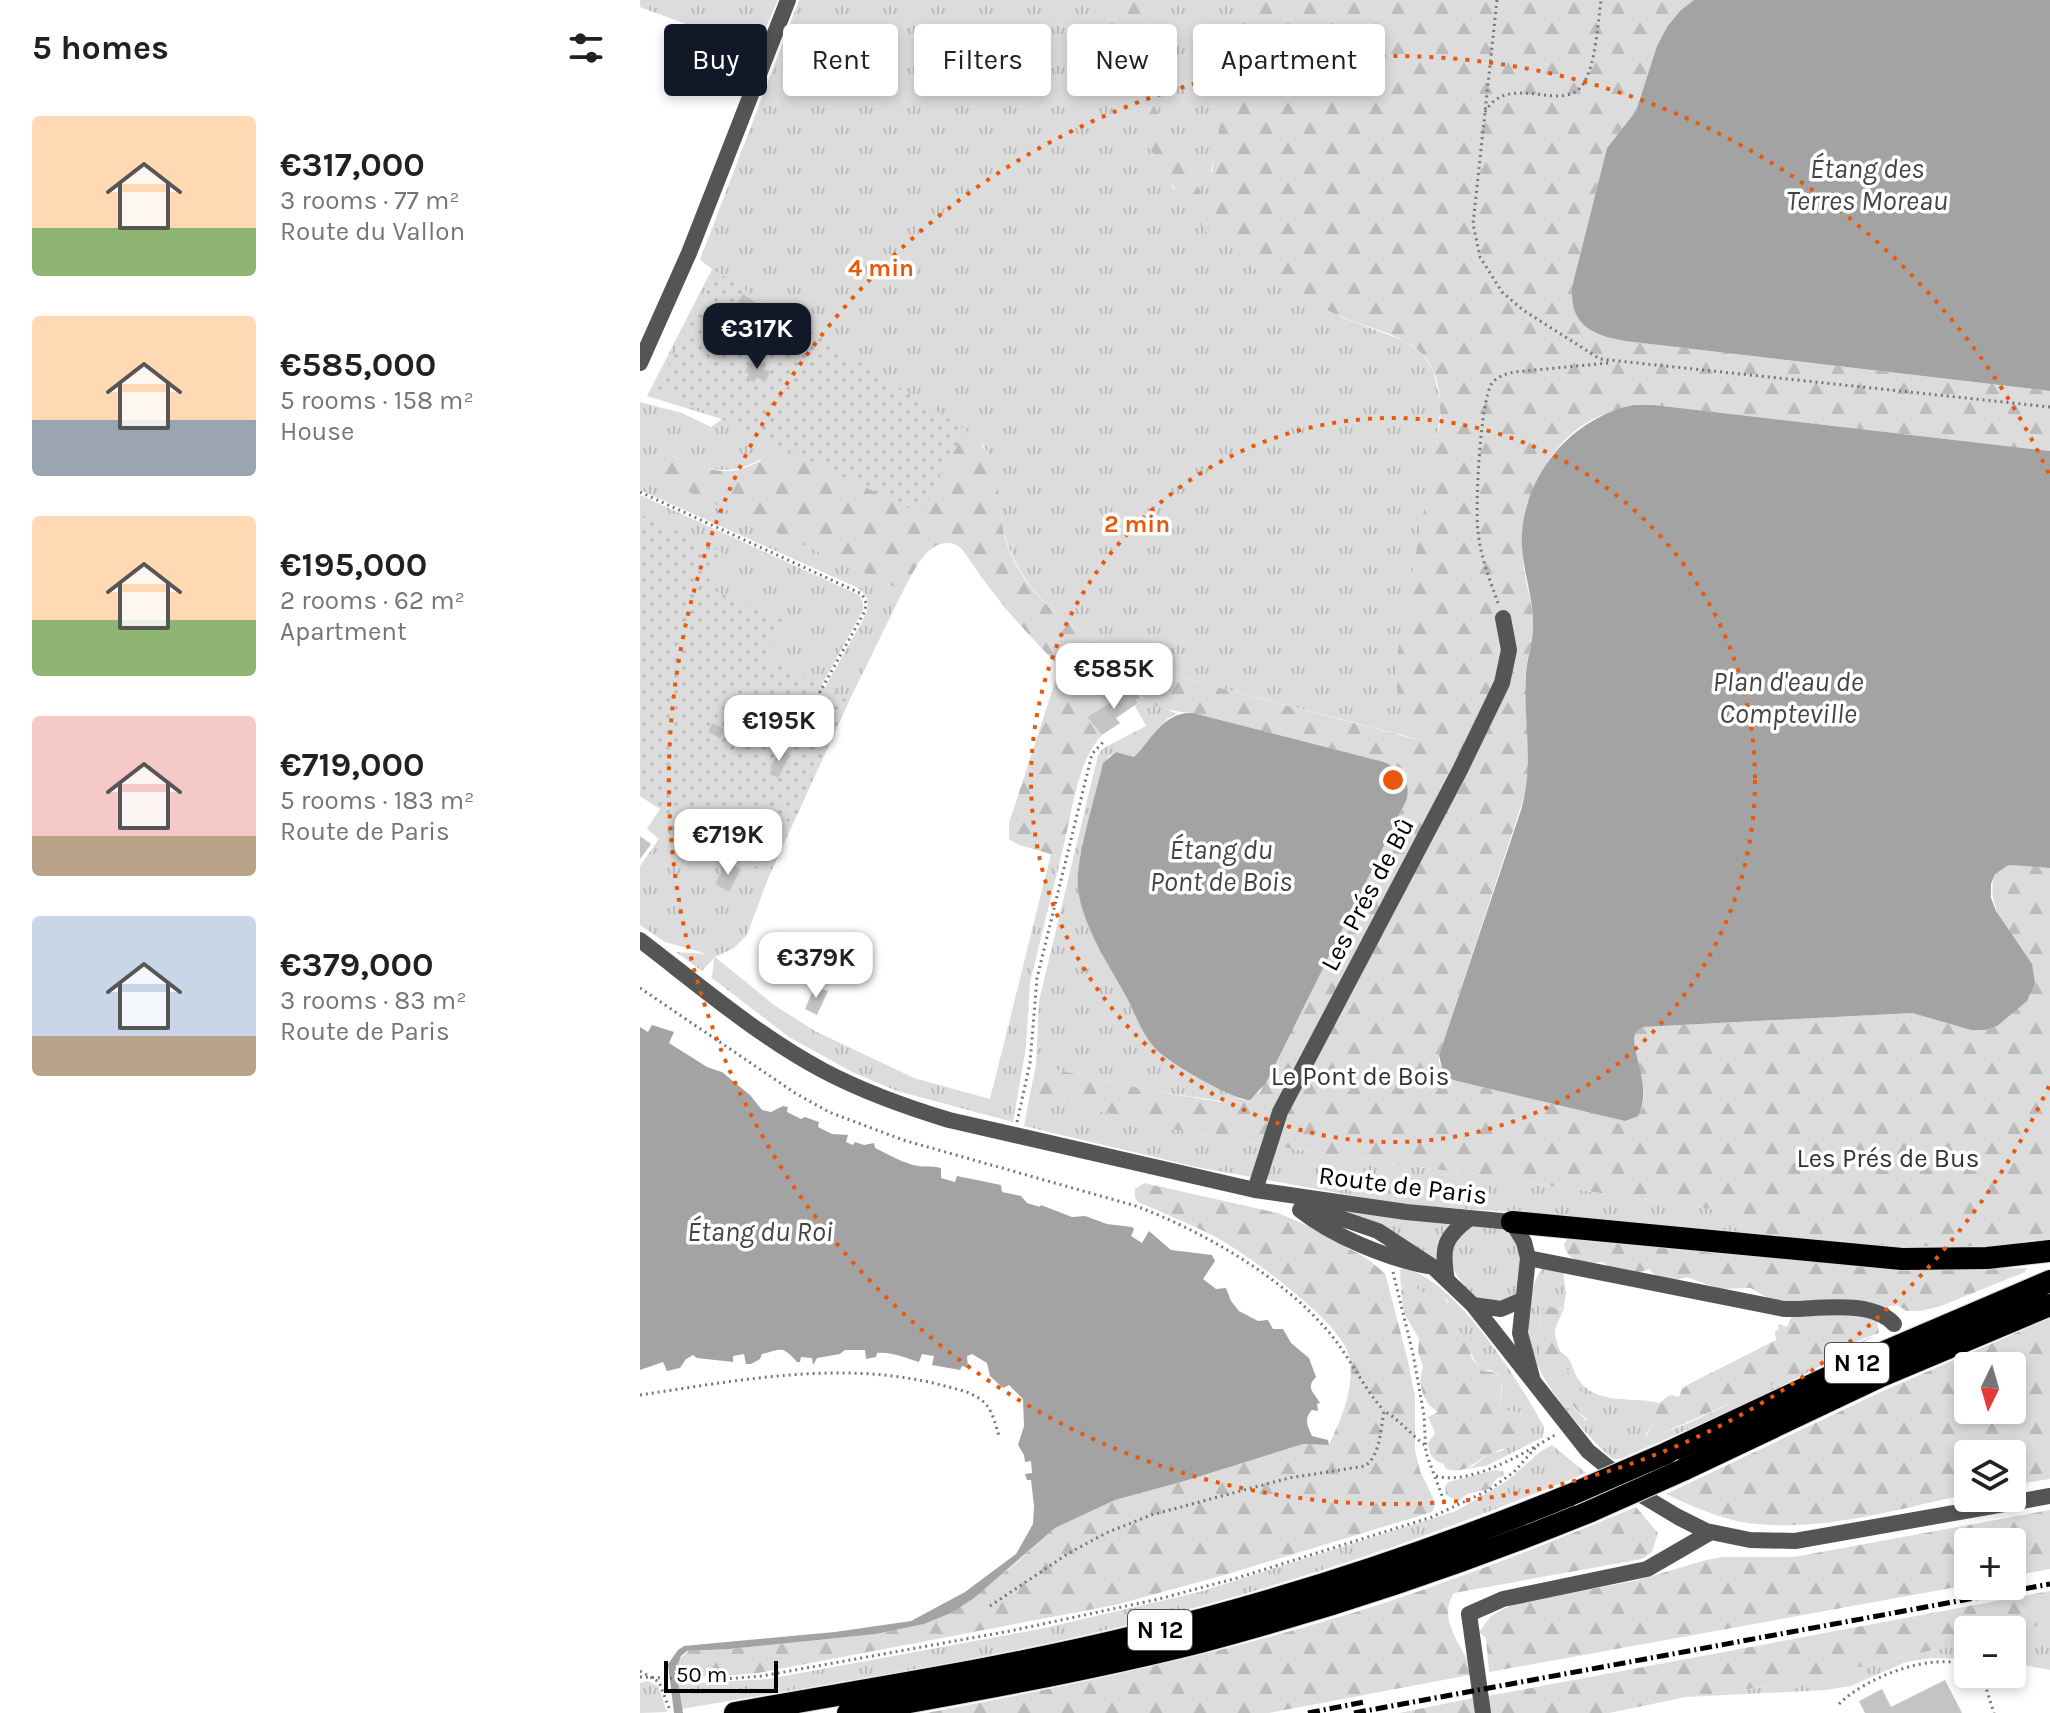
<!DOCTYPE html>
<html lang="en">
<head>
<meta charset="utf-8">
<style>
	:root { --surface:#fff; --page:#f2f2f2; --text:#202124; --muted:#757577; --accent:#111827 }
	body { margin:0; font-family:Karla,sans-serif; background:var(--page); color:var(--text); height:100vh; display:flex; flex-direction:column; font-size:30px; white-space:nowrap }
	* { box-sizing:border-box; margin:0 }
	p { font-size:26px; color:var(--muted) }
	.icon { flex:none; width:44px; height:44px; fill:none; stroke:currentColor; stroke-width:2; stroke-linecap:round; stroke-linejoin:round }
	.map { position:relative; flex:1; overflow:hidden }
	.details { display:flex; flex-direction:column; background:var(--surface); width:640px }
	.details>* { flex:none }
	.guide { position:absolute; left:24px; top:24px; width:760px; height:72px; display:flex; gap:16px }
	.needle { width:52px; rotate:185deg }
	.fabs { position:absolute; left:1314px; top:1352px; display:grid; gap:16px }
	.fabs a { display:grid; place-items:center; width:72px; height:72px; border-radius:8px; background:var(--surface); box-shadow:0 4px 12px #0003; font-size:40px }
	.scale { position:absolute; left:24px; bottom:20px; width:114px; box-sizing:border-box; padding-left:8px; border:4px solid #000; border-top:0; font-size:22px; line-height:28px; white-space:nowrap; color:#000; -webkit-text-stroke:6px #fff; paint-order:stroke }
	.price { position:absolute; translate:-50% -68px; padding:0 18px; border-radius:16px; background:#fff; color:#222; font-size:26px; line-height:52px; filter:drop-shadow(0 2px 4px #0008) }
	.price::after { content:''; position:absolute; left:50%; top:48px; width:24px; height:18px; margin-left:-12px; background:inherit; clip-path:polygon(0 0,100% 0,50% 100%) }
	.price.current { background:var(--accent); color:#fff }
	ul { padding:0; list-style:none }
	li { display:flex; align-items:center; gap:24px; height:200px; padding:0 32px }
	li span { display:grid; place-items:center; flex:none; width:224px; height:160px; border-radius:8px; color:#555 }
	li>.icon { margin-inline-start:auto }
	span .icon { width:96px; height:96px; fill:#fffc; stroke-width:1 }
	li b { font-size:34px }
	h2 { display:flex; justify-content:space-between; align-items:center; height:96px; padding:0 32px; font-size:34px }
	.tag { padding:0 28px; border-radius:8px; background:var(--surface); box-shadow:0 4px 12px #0003; font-size:28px; line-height:72px }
	.tag.current { background:var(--accent); color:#fff }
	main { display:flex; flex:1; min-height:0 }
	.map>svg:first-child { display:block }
	.grass { fill:url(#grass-tufts) }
	.forest { fill:url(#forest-firs); fill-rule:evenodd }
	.garden { fill:url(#garden-dots) }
	.water { fill:#a3a3a3 }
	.building { fill:#c4c4c4 }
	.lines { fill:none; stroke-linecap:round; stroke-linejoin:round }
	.highway-casing { stroke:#dbdbdb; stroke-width:24 }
	.path { stroke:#777; stroke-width:3; stroke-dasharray:2 4; stroke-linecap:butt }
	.minor { stroke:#555; stroke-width:16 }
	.highway { stroke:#000; stroke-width:22 }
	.rail { stroke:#000; stroke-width:5; stroke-dasharray:12 4 2 4; stroke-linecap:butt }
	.highway-bridge-casing { stroke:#dbdbdb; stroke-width:24; stroke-linecap:butt }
	.highway-bridge { stroke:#000; stroke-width:22 }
	.ring { fill:none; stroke:#e8590c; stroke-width:4; stroke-dasharray:4 8 }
	.labels { text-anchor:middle; stroke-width:7; stroke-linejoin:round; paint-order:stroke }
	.shield { fill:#fff; stroke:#4c4c4c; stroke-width:2 }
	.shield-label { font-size:24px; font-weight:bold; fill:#000 }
	.street-label { font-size:26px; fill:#000; stroke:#fff }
	.park-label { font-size:26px; fill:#333; stroke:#fff }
	.water-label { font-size:28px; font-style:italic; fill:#444; stroke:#fff }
	.centre { fill:#e8590c; stroke:#fff; stroke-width:4 }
	.ring-label { font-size:24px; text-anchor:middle; font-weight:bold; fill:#e8590c; stroke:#fff; stroke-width:7; stroke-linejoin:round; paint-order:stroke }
</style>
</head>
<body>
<main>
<section class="details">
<h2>5 homes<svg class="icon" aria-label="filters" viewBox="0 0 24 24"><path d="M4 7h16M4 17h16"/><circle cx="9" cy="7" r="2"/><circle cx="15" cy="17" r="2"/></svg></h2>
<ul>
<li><span style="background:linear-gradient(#ffd9b3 70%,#8fb573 0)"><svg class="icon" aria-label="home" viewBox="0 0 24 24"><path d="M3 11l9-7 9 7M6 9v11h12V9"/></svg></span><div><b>€317,000</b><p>3 rooms · 77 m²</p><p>Route du Vallon</p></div></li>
<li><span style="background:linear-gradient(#ffd9b3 65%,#9aa5b1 0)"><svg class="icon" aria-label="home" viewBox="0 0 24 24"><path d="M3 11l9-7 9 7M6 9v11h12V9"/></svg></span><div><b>€585,000</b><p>5 rooms · 158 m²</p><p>House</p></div></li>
<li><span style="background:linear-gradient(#ffd9b3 65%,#8fb573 0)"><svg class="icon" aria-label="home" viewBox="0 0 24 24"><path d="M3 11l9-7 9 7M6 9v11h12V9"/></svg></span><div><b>€195,000</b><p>2 rooms · 62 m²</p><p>Apartment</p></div></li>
<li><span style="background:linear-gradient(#f6c9c9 75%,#b9a48a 0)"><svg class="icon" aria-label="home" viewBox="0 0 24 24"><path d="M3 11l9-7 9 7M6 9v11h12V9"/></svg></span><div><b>€719,000</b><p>5 rooms · 183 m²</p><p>Route de Paris</p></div></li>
<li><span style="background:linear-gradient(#c9d6e8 75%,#b9a48a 0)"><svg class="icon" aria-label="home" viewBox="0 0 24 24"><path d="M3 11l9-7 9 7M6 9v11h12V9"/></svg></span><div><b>€379,000</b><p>3 rooms · 83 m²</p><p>Route de Paris</p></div></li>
</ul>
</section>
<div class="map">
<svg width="1410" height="1713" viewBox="0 0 1410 1713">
	<defs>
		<pattern id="grass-tufts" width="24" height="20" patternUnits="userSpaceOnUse" patternTransform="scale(2)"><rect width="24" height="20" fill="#dcdcdc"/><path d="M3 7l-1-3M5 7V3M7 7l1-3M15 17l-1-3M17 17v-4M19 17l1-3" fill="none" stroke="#bbb"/></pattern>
		<pattern id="forest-firs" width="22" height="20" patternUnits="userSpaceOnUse" patternTransform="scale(2)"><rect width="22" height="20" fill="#dcdcdc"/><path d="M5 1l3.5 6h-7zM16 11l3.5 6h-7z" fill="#bbb"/></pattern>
		<pattern id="garden-dots" width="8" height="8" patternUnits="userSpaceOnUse" patternTransform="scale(2)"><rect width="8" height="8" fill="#dcdcdc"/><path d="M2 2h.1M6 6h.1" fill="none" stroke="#bbb" stroke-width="1.8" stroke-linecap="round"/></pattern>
	</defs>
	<rect width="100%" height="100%" fill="#fff"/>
	<!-- grass -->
	<path class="grass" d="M0,0H138L116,50L0,7Z
		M159,0H450L466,32L490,106L534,189L562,194L510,98L499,52L520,0H607L571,171L612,266L703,318L765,341L782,354L793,370L801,404L795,455L777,739L520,672C452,645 379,603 363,527C356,495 362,473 342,444L280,513L119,460C83,480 58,466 23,452L13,475L263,591L210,699L129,876L107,935L94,948L75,957L134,1005L175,1031L274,1078L350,1099L411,854L421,857L390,982L386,1047L373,1122L257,1091L212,1072L149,1037L72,978L74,958L62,971L36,952L67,954L25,942L0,925V866L19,839L7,829L20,809L0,796V495L219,595L223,603V610L170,706L172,710L223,620C230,607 230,595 216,587L0,490V402L42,413L71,427L82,419L7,396L72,269L60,260Z
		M500,697L537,714L527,719L494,757L476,752L468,757L438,888L448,922L507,1037L552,1074L598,1098L588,1102L513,1091L396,1065L399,1001L458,755L462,749L506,726L495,706L498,703L496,700Z
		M390,1094L531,1129L599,1141L1079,1210L1110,1230L1378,1244L1410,1238V1241L1375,1247L1265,1250L929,1216L765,1205L556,1167L384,1126Z
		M705,1208L813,1222L799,1242L798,1264L709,1214Z
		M836,1224L868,1229L881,1250L878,1292C854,1323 813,1285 810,1255L820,1234Z
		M904,1267L923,1272L926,1293L923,1312L921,1308L901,1314C895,1350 905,1361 924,1391C931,1402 936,1412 947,1421C952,1396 942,1399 932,1381C927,1371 924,1361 919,1351C932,1358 931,1365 937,1377C951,1403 985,1398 1010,1401L1005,1403L1014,1421L1005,1436C1027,1438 1105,1395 1129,1384C1148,1375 1168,1369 1186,1360C1203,1352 1217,1341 1235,1336C1155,1383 1066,1422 980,1459H973C945,1435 897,1381 890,1344C887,1330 889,1315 891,1301C892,1290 895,1275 904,1267Z
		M763,1268C814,1277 881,1383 904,1427L903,1437L846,1466L815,1471L832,1467L850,1453L862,1451L879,1433L877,1428L881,1426V1413L864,1411L860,1408L862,1386L859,1375L851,1370L843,1371C826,1354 832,1339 810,1323L807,1299L787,1295L769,1286L762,1287L761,1291L760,1270Z
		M912,1445L946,1473C797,1535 644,1587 487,1625C341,1661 190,1683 42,1709L38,1684L128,1679L400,1629L559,1592L816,1511L867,1481L901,1451Z
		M1410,1623V1670L1372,1663V1632Z
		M1328,1642V1659L1291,1658L1266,1662L1211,1686L1186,1690L1046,1697L1179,1680L1215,1668Z
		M8,1681L18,1686L27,1712L0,1713V1683Z"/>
	<!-- forest -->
	<path class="forest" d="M450,0H520L499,52L510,98L562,194L569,236C538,195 508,152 489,104C475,69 467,34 450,0Z
		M607,0H1054L1027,27L1017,46L996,111L967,148L932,287C930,321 954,335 985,341L1410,391V451L1014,405C997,409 976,409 960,416C907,437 879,506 883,559C884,579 892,599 893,620C895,639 886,656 886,674C884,713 893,752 886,791L799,1055V1063L813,1080L985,1121L1001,1110L1004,1096L994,1038L996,1032L1003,1027L1272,1013L1331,1030H1345L1391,964C1374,936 1343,908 1355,874L1369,865L1410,868V1238C1314,1255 1220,1243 1124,1234L1110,1230L1079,1210L599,1141L531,1129L390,1094L396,1065L513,1091L581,1102L598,1098L604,1100L620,1092L766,801L744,762L553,713C532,712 507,707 494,688L487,692L485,689L472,697L474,700L447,717L462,735C436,762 431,820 421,857L379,845L369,839V823L420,667C387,634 357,601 331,562C325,553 320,543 308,543C285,542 273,574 263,591L12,475L23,452C47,461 78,478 104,468C127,459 133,452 160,456L280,513L326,430C364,463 355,478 362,523C374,601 453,645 520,672L775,739L765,722L757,690L758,651L800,423C801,399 800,372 782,354C763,334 730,329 705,318C664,301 584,262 574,216C566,180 577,143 584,107C591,71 598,36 607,0Z
		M504,1183L638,1213L666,1225L726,1258L745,1273L768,1361L775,1397V1450L780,1471L796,1504L792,1512L581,1576L475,1605L118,1673L72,1677L37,1675V1662L48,1651L89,1649L236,1634L284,1624L311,1613L370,1568L415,1528L475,1500L548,1480L663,1444L689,1445C701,1419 716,1386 709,1356C701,1321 605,1252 572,1235C548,1223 523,1213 498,1202L495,1198V1189Z
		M938,1236L997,1246L1021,1245L1066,1252L1265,1270L1387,1268L1385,1272L1298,1307L1280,1311H1267L1256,1305L1240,1308L1153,1306L1131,1300L1111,1288L1080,1289L1047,1277C1034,1282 1018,1281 1009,1269C994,1276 975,1271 962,1262C946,1264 927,1263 924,1244L928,1238Z
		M765,1285L778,1289L787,1295C807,1288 810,1307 810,1323C826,1336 827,1335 831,1355C832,1362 839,1365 843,1371L855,1372L862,1379L860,1408L864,1411H878L884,1417V1424L877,1428L880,1436L878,1444C872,1445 851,1453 847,1455C834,1463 822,1476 805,1468L804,1464C793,1461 789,1455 788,1443L795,1433L788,1417L798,1412L789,1405L783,1395L780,1380L783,1366L778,1352L779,1339L764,1313L761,1291Z
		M907,1306L923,1310C921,1318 915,1324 915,1333C915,1341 930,1378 935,1385C939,1390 945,1393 947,1399C950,1406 951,1409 956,1415V1420L951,1422C936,1415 903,1366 900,1349C898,1336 899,1324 902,1310Z
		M1211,1313L1237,1321L1239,1333L1218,1341L1188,1360L1009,1439L1005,1438L1014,1421L1005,1413V1403L1010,1401L1019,1403L1030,1395L1039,1397L1042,1389L1049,1384L1136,1340L1135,1332L1139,1328L1138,1324L1147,1327L1152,1316Z
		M1410,1318V1479L1372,1485V1454H1328V1494C1254,1510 1177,1534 1101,1522C1076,1517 1049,1505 1026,1494L1243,1391ZM1328,1366H1372V1410H1328Z
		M855,1470L863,1471L864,1476L857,1478L849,1489L827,1494L819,1501L806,1495L805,1487L808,1482Z
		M996,1507L1018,1533L1012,1552L1002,1559L814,1593C796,1620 824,1649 835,1674L629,1713H286C440,1684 592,1652 741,1604C827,1576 912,1542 996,1507Z
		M1410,1510V1569L1372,1576V1542H1328V1585L849,1672L846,1638L839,1632L851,1616L873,1604L999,1580L1066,1560L1083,1557H1154Z
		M1410,1591V1623L1372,1632L1328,1630V1642L1215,1668L1180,1680L1046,1697L969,1713H850L848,1696Z
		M833,1698L837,1713H759Z"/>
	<!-- garden -->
	<path class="garden" d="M77,272L326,430L280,513L16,388Z
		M0,514L82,552L66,587L142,620L124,658L210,699L129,876L0,796Z"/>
	<!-- water -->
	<path class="water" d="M1054,0H1410V391L985,341C951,335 930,325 932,287L967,148L996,111L1017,46L1027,27L1040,11Z
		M994,405H1014L1410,451V868L1369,865L1355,874L1351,884V898L1356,911L1392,964L1395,983L1387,1001L1357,1026L1345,1030H1331L1272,1013L1003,1027L996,1032L994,1038C996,1064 1011,1091 998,1116L985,1121L813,1080L803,1072L799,1055L881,810C895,762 883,725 886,677C886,659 894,642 893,623C893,593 880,564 882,533C887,470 934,417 994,405Z
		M553,713L744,762C761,770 772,781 766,801L626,1083L610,1100C593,1100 527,1062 515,1048C503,1035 496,1016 488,1000C470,966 443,928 438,889C435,859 456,795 463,763L476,752L494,757C512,739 524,711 553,713Z
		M12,1025L34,1032L29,1043L67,1067L82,1072L110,1095L122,1110L131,1112L143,1106L148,1107L147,1112L161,1119L165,1117L179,1122L178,1127L192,1134L208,1135L206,1142L213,1145L215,1142L224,1145L234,1143L235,1148C248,1154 259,1161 273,1165C283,1168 291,1165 301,1168V1178L315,1182L317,1176L361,1185L362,1192L381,1196L387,1203L400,1207L401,1205L432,1217L445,1216L467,1224L492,1227L494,1229L491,1236L502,1243L509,1231L531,1250L572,1255L575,1261L563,1279L576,1289L586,1288L591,1301L599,1311L618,1321L628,1320L633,1329H643L651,1343L669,1358L676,1377C665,1388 674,1392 680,1403L677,1404L678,1411L672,1410C663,1419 668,1427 672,1436L688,1440L689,1445L663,1444L548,1480L475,1500L415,1528L334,1598L311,1613L284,1624L236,1634L89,1649L47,1651L41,1656L36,1669L43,1713H34L28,1664L38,1650L44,1646L195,1632L271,1621L325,1592L376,1554L393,1524L394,1506L391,1480H387L385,1474L392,1473L391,1461L385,1462L384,1455L378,1445L384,1426L383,1399L369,1385L363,1388L350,1376L347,1363L332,1354L327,1356L328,1368L322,1366L320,1370L292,1365L294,1356L282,1354L279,1362C267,1358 249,1351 237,1353L236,1357L226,1359L225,1350H205L200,1354L177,1358L173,1365L172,1358L161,1357L160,1362H157C142,1345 142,1349 122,1354L120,1359L111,1364H106L104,1354L93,1356V1362L57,1358L53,1355L46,1359L40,1368L27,1371L23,1362L0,1370V1027L8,1032Z"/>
	<!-- building -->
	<path class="building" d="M103,294L116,303L105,324L90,315Z
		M117,360L126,364L124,369L130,372L125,382L117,377L114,382L107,378L109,374L105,372L110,362L114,364Z
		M494,688L500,697L496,700L498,703L476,718L480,723L462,735L447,717L474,700L472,697L485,689L487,692Z
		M133,718L143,724L137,733L127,727Z
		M72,723L85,729L80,738L68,732Z
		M140,749L150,754L138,778L130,774L132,769L130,768Z
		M0,836L11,844L0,859Z
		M87,862L101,869L89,892L75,884Z
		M175,986L188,991L177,1015L165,1009Z
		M1305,1680L1322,1713H1225L1219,1701L1242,1689L1251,1707Z"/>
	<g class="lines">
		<!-- highway casing -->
		<g class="highway-casing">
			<path id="highway" d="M872,1222L1262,1259L1347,1258L1410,1251
				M1027,1453L1223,1361L1410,1281
				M1043,1470L1241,1376L1410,1305
				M95,1713C228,1689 362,1669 493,1637C642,1601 788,1553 930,1495
				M208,1713C326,1692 444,1671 560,1642C693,1607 823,1563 951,1511"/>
		</g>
		<!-- path -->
		<path class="path" d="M857,0L833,224L840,257L862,292L883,310L960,359L1410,407
			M845,112C870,69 926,118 945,81C956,60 958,23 961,0
			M0,492L222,594L226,603L225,611L176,699L155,729V742
			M858,603C850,580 840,556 838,531C835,507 840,401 852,383C858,376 866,374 874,372L968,363
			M0,988L155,1093L189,1112L263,1140L496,1206C562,1231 641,1276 687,1330C709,1355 722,1386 744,1411
			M377,1122L390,1063L397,978L452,754L465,740
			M753,1272L773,1354L784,1415L786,1453L804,1501
			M0,1395C100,1380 206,1359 305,1386C317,1389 330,1392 340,1399C352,1407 355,1423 359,1436
			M796,1476C831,1486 886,1452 915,1435
			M350,1606L429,1553L466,1533L511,1515L649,1478L725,1466C740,1456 741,1428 744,1411C760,1420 770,1434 785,1445
			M0,1671L19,1682L29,1708
			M1338,1674L1345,1685L1354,1713
			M0,1677L72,1680L122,1676L370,1631L519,1599L597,1578L792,1517L849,1490L874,1472L896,1447
			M1199,1704C1225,1678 1292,1651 1328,1666"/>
		<!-- minor -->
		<path class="minor" d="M0,363L49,253L148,0
			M0,940C59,985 118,1036 184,1071C224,1092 266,1107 309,1120L615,1190L766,1212L872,1222L884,1242L888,1258L880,1333L893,1381
			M615,1190L640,1112L820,770L862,683L869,650L863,618
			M662,1205L738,1231L793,1267L833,1305L948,1451L1003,1496L1038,1517L1066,1531L1110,1540L1155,1541L1410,1496
			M660,1210C693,1236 746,1258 787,1266
			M888,1258L1144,1309C1175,1310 1230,1298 1254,1324
			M807,1280C801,1248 804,1237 830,1218
			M833,1305L861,1309L882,1300
			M843,1713L829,1614L863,1599L1007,1569L1071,1532"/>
		<!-- highway -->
		<use href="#highway" class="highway"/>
		<!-- rail -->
		<path class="rail" d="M668,1713L724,1702
			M714,1713L1410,1584"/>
		<!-- highway-bridge casing -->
		<g class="highway-bridge-casing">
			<path id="highway-bridge" d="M930,1495L1027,1453
				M951,1511L1043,1470"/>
		</g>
		<!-- highway-bridge -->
		<use href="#highway-bridge" class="highway-bridge"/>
	</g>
	<!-- distance rings -->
	<g class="ring">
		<circle cx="753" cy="780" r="362"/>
		<path d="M1409 1086A724 724 0 1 1 1409 474"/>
	</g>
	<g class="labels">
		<!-- shield labels -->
		<g class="shield">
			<rect x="1185" y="1343" width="64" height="40" rx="6"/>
			<rect x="488" y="1610" width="64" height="40" rx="6"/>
		</g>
		<g class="shield-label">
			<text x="1217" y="1371">N 12</text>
			<text x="520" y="1638">N 12</text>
		</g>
		<!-- street labels -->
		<g class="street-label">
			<text transform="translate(727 894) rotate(-62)" y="9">Les Prés de Bû</text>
			<text transform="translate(763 1185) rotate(7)" y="9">Route de Paris</text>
		</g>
		<!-- park labels -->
		<g class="park-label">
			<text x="720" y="1085">Le Pont de Bois</text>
			<text x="1248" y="1167">Les Prés de Bus</text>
		</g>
		<!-- water labels -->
		<g class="water-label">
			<text x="1227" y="178">Étang des<tspan x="1227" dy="32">Terres Moreau</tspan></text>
			<text x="1148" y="691">Plan d'eau de<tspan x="1148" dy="32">Compteville</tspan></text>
			<text x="581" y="859">Étang du<tspan x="581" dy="32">Pont de Bois</tspan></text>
			<text x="120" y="1241">Étang du Roi</text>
		</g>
	</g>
	<circle cx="753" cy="780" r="12" class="centre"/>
	<g class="ring-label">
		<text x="241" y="276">4 min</text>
		<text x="497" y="532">2 min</text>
	</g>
</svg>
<div class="fabs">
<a><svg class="needle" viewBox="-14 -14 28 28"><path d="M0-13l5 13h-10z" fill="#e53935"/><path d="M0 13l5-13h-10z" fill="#757577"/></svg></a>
<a><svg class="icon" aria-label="layers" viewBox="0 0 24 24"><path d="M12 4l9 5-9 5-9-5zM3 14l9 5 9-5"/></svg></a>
<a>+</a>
<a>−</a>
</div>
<div class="scale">50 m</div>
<b class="price current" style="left:117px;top:371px">€317K</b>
<b class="price" style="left:474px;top:711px">€585K</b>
<b class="price" style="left:139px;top:763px">€195K</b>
<b class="price" style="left:88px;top:877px">€719K</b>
<b class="price" style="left:176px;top:1000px">€379K</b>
<div class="guide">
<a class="tag current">Buy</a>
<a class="tag">Rent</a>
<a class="tag">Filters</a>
<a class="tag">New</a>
<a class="tag">Apartment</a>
</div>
</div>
</main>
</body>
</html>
